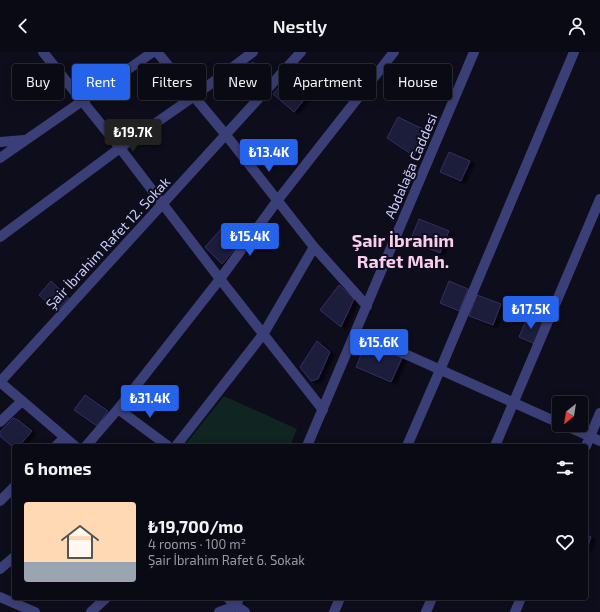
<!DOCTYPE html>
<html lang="en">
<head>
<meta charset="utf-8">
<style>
	:root { --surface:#0a0a14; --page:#13131d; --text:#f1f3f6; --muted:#999aa0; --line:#2a2b34; --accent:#2563eb }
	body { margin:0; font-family:"Exo 2",sans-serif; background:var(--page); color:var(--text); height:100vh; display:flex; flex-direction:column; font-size:15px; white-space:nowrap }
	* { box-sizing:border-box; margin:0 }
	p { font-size:13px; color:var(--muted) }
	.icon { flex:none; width:22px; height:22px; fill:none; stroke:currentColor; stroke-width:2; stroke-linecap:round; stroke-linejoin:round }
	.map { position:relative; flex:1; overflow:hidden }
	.sheet { position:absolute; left:12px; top:392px; width:576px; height:156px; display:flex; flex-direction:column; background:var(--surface); border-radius:4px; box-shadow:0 2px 10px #0003,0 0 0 1px var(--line) }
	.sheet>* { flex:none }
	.top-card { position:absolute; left:12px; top:12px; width:576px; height:36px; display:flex; gap:8px }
	.needle { width:26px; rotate:210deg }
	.buttons { position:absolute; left:552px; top:344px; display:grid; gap:8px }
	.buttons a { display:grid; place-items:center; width:36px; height:36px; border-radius:4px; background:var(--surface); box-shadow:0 2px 10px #0003,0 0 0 1px var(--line); font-size:20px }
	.price { position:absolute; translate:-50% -34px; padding:0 9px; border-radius:4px; background:var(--accent); color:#fff; font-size:13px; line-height:26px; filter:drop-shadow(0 1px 2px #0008) }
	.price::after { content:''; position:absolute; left:50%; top:24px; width:12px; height:9px; margin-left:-6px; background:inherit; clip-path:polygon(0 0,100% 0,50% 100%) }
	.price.on { background:#222; color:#fff }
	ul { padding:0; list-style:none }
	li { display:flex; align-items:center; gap:12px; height:100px; padding:0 12px }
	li+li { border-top:1px solid var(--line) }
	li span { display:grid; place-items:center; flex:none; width:112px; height:80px; border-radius:4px; color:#555 }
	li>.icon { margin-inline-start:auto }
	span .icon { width:48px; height:48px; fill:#fffc; stroke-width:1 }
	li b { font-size:17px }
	h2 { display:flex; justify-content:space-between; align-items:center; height:48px; padding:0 12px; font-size:17px }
	.pill { padding:0 14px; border-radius:4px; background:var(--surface); box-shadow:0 2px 10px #0003,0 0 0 1px var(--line); font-size:14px; line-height:36px }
	.pill.on { background:var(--accent); color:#fff }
	header { display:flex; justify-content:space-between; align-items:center; height:52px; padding:0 12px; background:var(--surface); font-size:18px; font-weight:600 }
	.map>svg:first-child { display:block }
	.green { fill:#102522 }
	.building { fill:#1e1a3b; stroke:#342e65; filter:url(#shadow) }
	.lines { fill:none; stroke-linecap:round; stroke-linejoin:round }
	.minor { stroke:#3b3f77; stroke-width:10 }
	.tertiary { stroke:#3b3f77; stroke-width:10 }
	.labels { text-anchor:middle; stroke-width:4; stroke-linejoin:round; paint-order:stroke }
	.street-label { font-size:14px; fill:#cccbfb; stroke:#0e0d1b }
	.district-label { font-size:18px; font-weight:bold; fill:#fbcdee; stroke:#0e0d1b }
</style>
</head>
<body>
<header><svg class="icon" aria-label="back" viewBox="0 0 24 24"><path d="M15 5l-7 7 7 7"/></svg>Nestly<svg class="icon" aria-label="person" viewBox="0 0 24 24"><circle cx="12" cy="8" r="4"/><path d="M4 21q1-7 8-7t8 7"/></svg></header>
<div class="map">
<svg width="600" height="560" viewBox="0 0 600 560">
	<defs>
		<filter id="shadow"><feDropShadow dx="4.5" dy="2.5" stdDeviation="1" flood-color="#0009"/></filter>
	</defs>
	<rect width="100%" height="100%" fill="#0e0d1b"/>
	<!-- green -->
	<path class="green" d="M224,344L297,377L290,394H184Z"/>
	<!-- building -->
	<path class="building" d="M253,10L271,26L253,45L231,27Z
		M298,13L316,30L308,40L289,23Z
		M287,26L307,44L294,60L273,42Z
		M398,65L425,78L414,104L387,86Z
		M449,100L470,109L461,129L440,120Z
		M419,167L449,179L440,201L410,189Z
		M222,176L238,193L222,212L205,195Z
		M51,229L69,246L57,259L39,243Z
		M449,229L468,237L459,259L440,251Z
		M339,233L354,247L341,275L320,258Z
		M477,243L501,252L493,273L469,264Z
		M528,264L543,271L535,292L519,285Z
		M317,289L330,300L318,327L311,329L300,315Z
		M374,294L402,306L391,330L356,315L362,301L366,295Z
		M85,343L108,359L97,374L74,358Z
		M13,366L18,368L32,379L19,394H14V396L0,384V380Z
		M586,483L591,485L586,499Z"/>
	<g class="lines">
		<!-- minor -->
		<path class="minor" d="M43,0L120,96L220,227L323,358
			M157,0L226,83L314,195L367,254
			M0,90L24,88
			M0,106L153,0
			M0,185L120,96L193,45L253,0
			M356,280L559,371
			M0,330L301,0
			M118,357L168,394
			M0,370L22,349
			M564,373L600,389
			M56,394L64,386
			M86,394L118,357L220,227L277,149L394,0
			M176,394L264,281L314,195
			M407,394L440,318L574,0
			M495,394L600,147
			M586,394L600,361
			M0,449L14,435
			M0,517L14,505
			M0,545L35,560
			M91,560L106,546
			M334,560L340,546
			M426,560L432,546
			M515,560L521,546"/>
		<!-- tertiary -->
		<path class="tertiary" d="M0,330L75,394
			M307,394L474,0
			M228,546L236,554L245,560
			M219,560L236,554L239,546"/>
	</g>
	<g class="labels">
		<!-- street labels -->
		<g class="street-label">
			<text transform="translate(411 114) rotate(-67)" y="5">Abdalağa Caddesi</text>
			<text transform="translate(108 191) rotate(-47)" y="5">Şair İbrahim Rafet 12. Sokak</text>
		</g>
		<!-- district labels -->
		<g class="district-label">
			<text x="403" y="195">Şair İbrahim<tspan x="403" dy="21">Rafet Mah.</tspan></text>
		</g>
	</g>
</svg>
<div class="buttons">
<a><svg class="needle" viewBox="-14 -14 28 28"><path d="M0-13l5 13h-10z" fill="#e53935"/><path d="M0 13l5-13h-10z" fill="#999aa0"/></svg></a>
</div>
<b class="price on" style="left:133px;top:101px">₺19.7K</b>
<b class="price" style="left:269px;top:121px">₺13.4K</b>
<b class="price" style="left:250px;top:205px">₺15.4K</b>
<b class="price" style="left:531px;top:278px">₺17.5K</b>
<b class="price" style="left:379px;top:311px">₺15.6K</b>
<b class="price" style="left:150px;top:367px">₺31.4K</b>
<div class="top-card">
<a class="pill">Buy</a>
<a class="pill on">Rent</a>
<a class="pill">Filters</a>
<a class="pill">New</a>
<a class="pill">Apartment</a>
<a class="pill">House</a>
</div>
<section class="sheet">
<h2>6 homes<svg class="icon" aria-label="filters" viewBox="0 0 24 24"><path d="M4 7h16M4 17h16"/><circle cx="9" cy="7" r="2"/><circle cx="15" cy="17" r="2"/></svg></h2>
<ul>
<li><span style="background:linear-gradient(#ffd9b3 75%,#9aa5b1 0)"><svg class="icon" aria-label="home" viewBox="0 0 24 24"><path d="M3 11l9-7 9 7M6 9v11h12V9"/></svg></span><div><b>₺19,700/mo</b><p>4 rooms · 100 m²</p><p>Şair İbrahim Rafet 6. Sokak</p></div><svg class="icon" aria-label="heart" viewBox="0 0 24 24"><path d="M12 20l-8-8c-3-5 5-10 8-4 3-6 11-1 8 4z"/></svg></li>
</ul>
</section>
</div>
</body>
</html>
